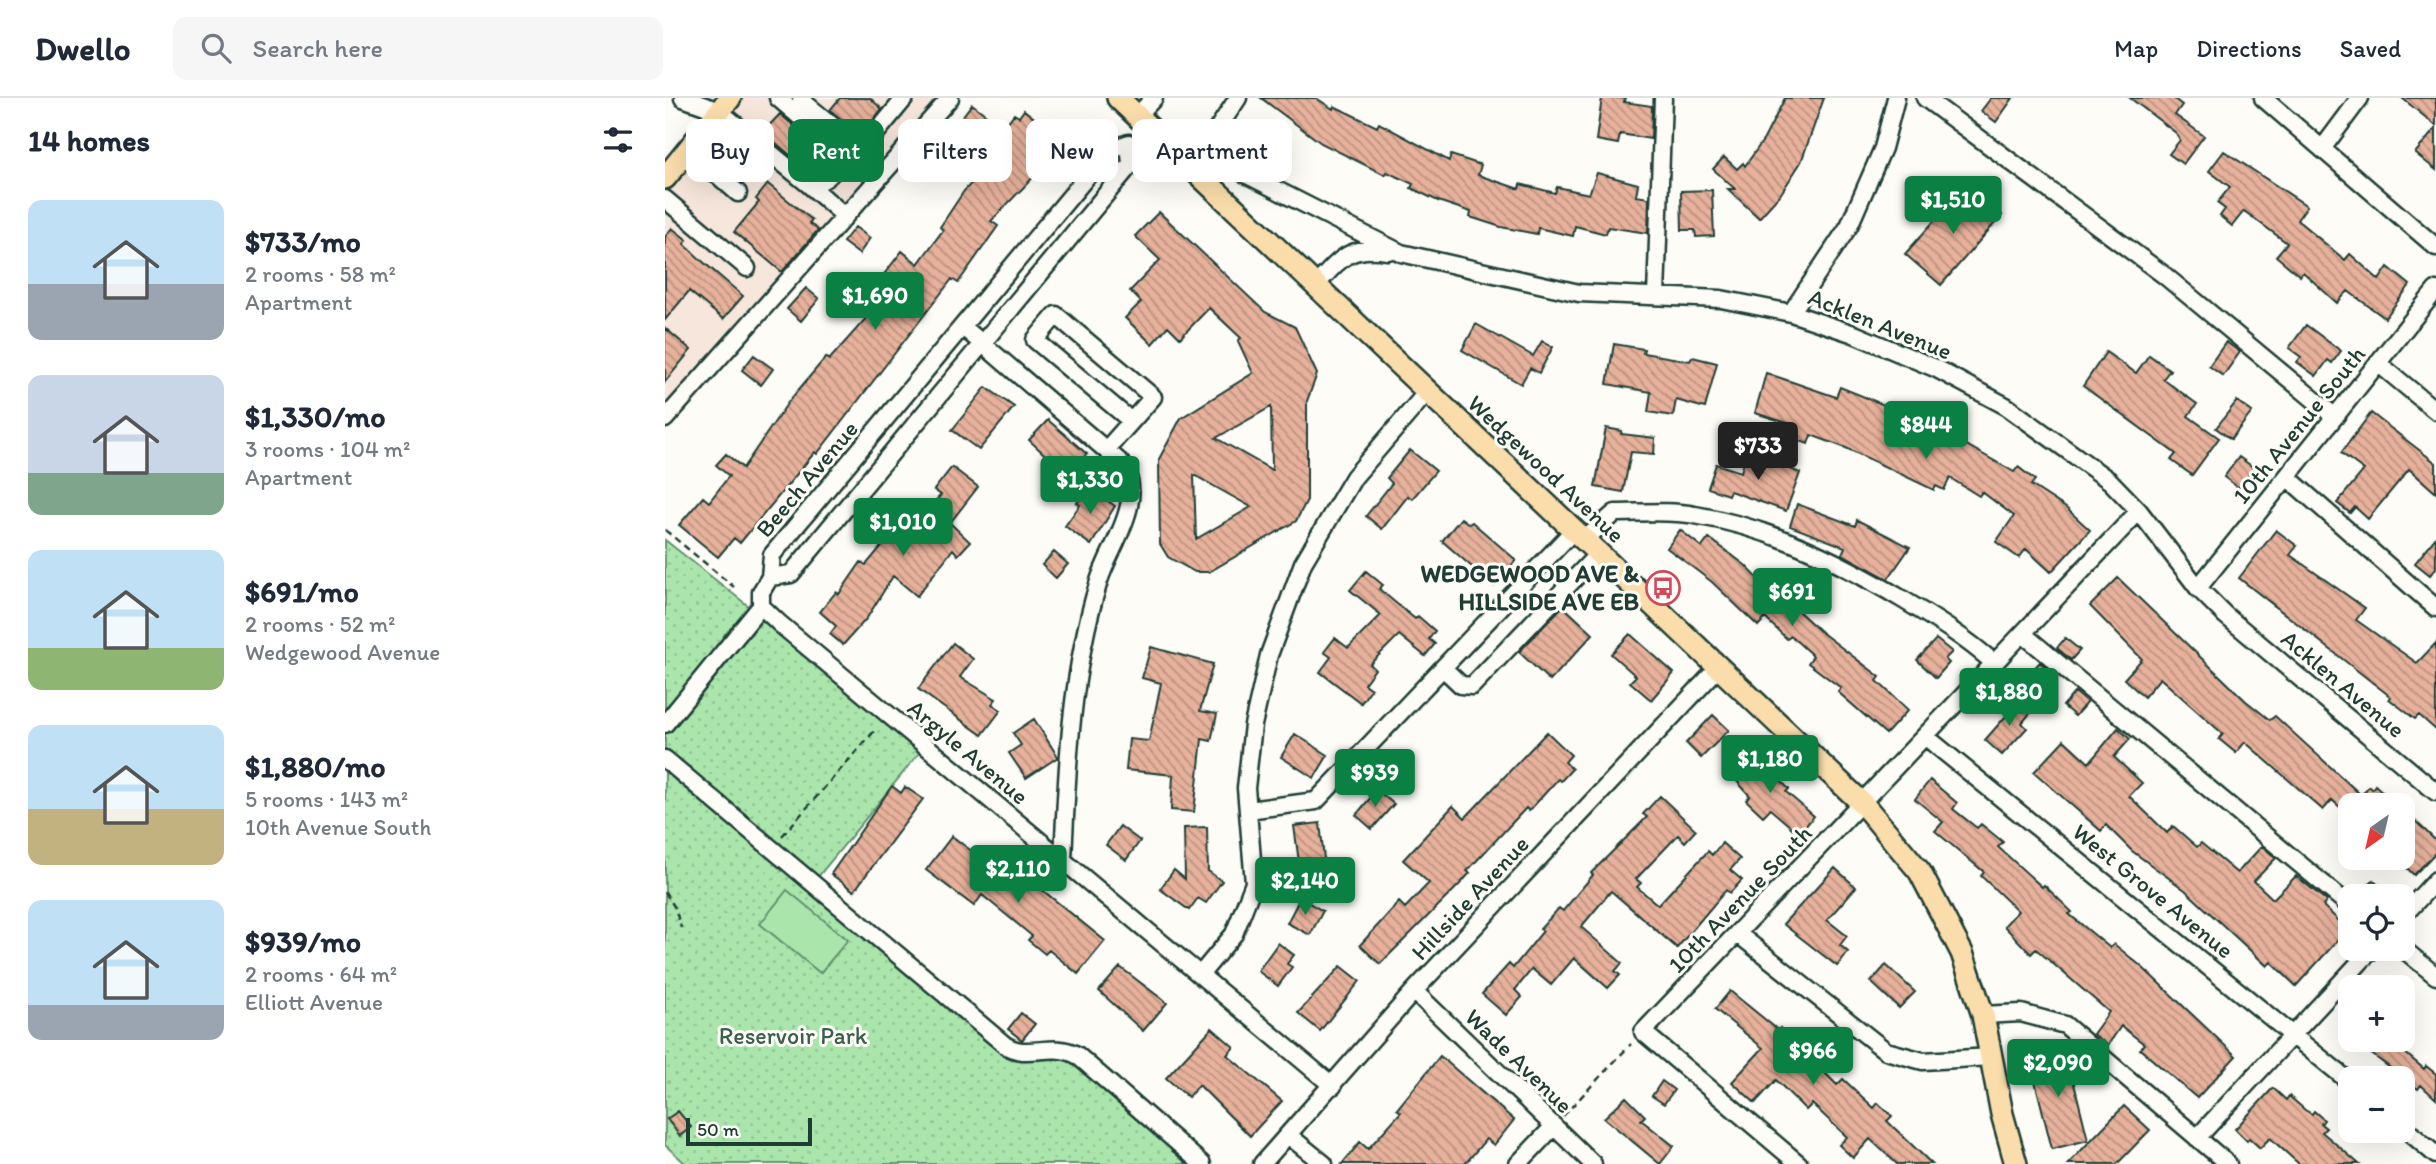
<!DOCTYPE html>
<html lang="en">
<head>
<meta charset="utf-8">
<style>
	:root { --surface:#fff; --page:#f6f6f7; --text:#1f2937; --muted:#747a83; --line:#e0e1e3; --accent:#0b8043 }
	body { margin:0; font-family:Itim,sans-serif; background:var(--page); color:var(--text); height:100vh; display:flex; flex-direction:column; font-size:26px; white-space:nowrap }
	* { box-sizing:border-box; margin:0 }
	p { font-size:23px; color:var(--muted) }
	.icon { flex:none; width:38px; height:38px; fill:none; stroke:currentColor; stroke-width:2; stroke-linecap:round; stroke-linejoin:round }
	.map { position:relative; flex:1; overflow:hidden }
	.drawer { display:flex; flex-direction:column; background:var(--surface); width:665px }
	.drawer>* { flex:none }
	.banner { position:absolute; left:21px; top:21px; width:665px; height:63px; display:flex; gap:14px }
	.needle { width:46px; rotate:214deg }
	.tools { position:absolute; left:1673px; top:695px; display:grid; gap:14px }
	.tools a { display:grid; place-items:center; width:77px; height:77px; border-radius:14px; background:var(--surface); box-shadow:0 7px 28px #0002; font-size:35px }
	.scale { position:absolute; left:21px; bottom:18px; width:126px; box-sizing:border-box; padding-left:7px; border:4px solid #1f3d34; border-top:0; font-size:19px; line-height:24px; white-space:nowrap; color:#1f3d34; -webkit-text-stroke:5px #fdfcf7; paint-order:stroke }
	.price { position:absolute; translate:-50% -60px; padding:0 16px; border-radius:7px; background:var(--accent); color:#fff; font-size:23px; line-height:46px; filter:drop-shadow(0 2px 4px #0008) }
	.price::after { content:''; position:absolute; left:50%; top:42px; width:21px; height:16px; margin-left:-10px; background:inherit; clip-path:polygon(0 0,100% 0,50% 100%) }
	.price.current { background:#222; color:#fff }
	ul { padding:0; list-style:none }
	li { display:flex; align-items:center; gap:21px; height:175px; padding:0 28px }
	li span { display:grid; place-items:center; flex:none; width:196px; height:140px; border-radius:14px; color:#555 }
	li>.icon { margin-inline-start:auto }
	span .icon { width:84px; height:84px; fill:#fffc; stroke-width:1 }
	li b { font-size:30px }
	h2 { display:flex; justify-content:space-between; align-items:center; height:84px; padding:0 28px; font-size:30px }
	.pill { padding:0 24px; border-radius:14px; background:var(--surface); box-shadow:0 7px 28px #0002; font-size:24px; line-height:63px }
	.pill.current { background:var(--accent); color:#fff }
	header { display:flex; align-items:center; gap:42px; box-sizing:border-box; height:98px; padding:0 35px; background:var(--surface); border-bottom:2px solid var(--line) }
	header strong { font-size:33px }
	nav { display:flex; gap:38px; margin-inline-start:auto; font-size:24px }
	.search { width:490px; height:63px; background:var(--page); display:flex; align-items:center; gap:18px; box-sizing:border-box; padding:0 24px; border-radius:14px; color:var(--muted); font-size:26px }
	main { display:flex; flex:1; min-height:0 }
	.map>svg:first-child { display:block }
	.built { fill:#f6e6db }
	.park { fill:url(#park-dots); stroke:#649270; stroke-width:2 }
	.pitch { fill:#aae6ac; stroke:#649270; stroke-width:2 }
	.building { fill:url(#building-back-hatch); stroke:#1f3d34; stroke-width:2; fill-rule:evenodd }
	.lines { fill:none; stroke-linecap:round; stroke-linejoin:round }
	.minor-casing { stroke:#1f3d34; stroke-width:21 }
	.major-casing { stroke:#1f3d34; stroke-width:26 }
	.path { stroke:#1f3d34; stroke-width:2.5; stroke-dasharray:7 5; stroke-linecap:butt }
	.minor { stroke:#fdfcf7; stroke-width:16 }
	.major { stroke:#faddab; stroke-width:21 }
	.labels { text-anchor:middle; stroke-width:6; stroke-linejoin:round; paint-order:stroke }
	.street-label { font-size:24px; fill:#1f3d34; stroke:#fdfcf7 }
	.poi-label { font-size:24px; font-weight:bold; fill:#1f3d34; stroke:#fdfcf7; text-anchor:end }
	.park-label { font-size:24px; fill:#3b5f4c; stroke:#fdfcf7 }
</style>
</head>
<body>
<header>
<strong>Dwello</strong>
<div class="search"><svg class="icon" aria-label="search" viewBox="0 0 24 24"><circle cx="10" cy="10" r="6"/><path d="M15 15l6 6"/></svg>Search here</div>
<nav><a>Map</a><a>Directions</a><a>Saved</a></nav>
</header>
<main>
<section class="drawer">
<h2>14 homes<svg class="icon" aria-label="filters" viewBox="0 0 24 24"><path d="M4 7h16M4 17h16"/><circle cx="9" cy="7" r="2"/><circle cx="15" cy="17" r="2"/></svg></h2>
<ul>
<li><span style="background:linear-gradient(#bfe0f5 60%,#9aa5b1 0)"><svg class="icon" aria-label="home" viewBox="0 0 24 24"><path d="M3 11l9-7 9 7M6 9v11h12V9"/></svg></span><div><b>$733/mo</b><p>2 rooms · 58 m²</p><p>Apartment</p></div></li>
<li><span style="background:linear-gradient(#c9d6e8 70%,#7fa58c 0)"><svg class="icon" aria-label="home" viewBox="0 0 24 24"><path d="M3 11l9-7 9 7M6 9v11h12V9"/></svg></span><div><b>$1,330/mo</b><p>3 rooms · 104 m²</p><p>Apartment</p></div></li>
<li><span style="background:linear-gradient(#bfe0f5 70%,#8fb573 0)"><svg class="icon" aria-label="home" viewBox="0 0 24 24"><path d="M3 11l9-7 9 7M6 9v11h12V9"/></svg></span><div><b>$691/mo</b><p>2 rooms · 52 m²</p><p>Wedgewood Avenue</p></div></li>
<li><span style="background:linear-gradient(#bfe0f5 60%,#c2b280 0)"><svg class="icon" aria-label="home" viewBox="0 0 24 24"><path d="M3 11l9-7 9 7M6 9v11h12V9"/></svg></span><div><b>$1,880/mo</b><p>5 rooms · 143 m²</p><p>10th Avenue South</p></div></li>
<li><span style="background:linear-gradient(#bfe0f5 75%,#9aa5b1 0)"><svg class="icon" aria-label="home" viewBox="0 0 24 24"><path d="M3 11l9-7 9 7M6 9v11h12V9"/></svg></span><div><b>$939/mo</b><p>2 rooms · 64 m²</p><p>Elliott Avenue</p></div></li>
</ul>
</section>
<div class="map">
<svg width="1771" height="1066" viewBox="0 0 1771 1066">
	<defs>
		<pattern id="park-dots" width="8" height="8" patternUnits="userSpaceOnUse" patternTransform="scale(1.75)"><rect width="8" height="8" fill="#aae6ac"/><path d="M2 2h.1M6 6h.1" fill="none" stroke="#92c695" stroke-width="1.8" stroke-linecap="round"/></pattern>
		<pattern id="building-back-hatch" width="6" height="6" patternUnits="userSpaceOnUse" patternTransform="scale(1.75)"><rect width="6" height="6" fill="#e7b19b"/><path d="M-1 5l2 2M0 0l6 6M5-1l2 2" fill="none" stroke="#bb917f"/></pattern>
	</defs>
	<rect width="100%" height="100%" fill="#fdfcf7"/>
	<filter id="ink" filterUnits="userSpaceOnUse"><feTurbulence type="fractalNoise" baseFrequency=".0143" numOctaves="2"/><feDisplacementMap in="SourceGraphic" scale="14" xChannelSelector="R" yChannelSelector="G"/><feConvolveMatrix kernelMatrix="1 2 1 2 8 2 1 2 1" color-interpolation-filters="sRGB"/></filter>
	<g filter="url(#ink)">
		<!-- built -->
		<path class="built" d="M65,0H285L0,321V80Z"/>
		<!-- park -->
		<path class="park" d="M0,442L260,648L147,786L340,947L394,949L537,1066H21L0,1047Z"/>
		<!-- pitch -->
		<path class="pitch" d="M122,792L183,842L155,875L95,826Z"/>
		<!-- building -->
		<path class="building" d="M175,0H205L217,11L196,37L165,12Z
			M596,0H651L668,11L669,8L712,29L714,25L784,63L786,57L816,67L813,77L854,91L855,86L890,95L892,89L924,96L932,75L973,86L971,98L984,100L983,135L943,129L941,136L910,128L908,138L873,130L872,136L836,129L805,119L806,114L773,103L746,90L748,86L722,74L720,77L656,45Z
			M937,0H960L959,4L987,8L986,41L955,36L953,46L931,42Z
			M1120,0H1159L1136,64L1115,97L1094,120L1063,91H1070L1048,71L1059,59L1072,71L1078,65L1080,68L1099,41Z
			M1326,0H1348L1331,24L1316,13Z
			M1465,0H1508L1517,7L1510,17L1539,38L1518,66L1504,56L1515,42L1511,35Z
			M1737,0H1771V28Z
			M307,6L338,30L349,16L354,19L359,12L392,38L372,62L379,68L326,123L333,128L293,185L287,181L152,356L150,354L75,445L69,440L53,459L14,427L38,399L44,404L64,378L51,367L61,356L78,370L124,303L161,259L164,262L204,217L200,214L224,184L217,179L237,153L253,166L278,132L275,129L299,93L325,65L287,32Z
			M115,16L161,55V63L153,72L145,74L98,34Z
			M1771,30V72L1750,55Z
			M277,31L292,42L278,60L263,50Z
			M1559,53L1642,108L1632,122L1680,162L1685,156L1714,182L1723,169L1745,187L1720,220L1683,193L1672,205L1638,174L1635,178L1611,158L1622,145L1579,113L1567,128L1555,118L1560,111L1552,105L1565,89L1544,73Z
			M103,86L147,122L144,125L153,132L117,174L69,134L94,104L91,101Z
			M1307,91L1337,117L1276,187L1240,156L1286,104L1291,108Z
			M1047,92L1049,138L1031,139L1030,132H1017L1016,93Z
			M494,114L600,214L630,229L652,276L642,303V402L631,423L544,474H530L503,459L495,446L494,361L516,320L588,275L573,243L576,240L544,210L515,240L503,228L487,246L460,220L476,204L465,193L495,162L470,138ZM606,309L607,372L551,340ZM529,377L586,409L531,441Z
			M190,129L205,140L194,156L178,144Z
			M7,130L22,142L19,146L36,162L78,198L58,221L24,193L0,222V139Z
			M141,190L154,201L136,223L122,211Z
			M811,226L868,258L877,243L888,249L874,275L865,270L856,286L797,252Z
			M1641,227L1676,253L1667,265L1663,262L1651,278L1632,264L1636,259L1624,250Z
			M0,230L26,252L0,284Z
			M1561,244L1575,254L1558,278L1544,268Z
			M949,246L979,251L978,255L1025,263L1027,259L1052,265L1040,310L1011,302L1008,318L983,314L986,294L942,286Z
			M1441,254L1471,275L1484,257L1505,272L1498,281L1532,306L1523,318L1554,340L1527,377L1506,362L1511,356L1418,288Z
			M89,257L108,271L96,287L77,272Z
			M1101,275L1171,299L1175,289L1244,317L1245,315L1349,374L1353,369L1370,382L1366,387L1401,410L1425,432L1386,474L1361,451L1354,460L1331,444L1349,418L1317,394L1314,398L1285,380L1279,392L1271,388L1269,392L1181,350L1146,337L1143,346L1125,339L1129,327L1090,315Z
			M321,289L349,309L314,352L287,332Z
			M1572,303L1587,314L1566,341L1551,330Z
			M1706,315L1771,365V395L1744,371L1703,421L1690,409L1685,415L1672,405L1699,372L1676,355Z
			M383,322L422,356L402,377L364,342Z
			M941,330L957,333L956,336L990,340L989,356L966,354L958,394L930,389Z
			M745,352L771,373L747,401L743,398L717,431L701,418L727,385L722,380Z
			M1091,356L1135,375L1121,413L1065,393L1063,397L1043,390L1051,366L1076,374L1081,358L1090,360Z
			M1574,359L1589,370L1574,390L1559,379Z
			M287,369L313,389L285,425L305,444L293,457L288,451L252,498L228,478L202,520L178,547L165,536L171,528L155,514L171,494L174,496L196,464L201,467L230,432L237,438L276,397L269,392Z
			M423,389L450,408L426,447L400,428L415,407L412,405Z
			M1132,406L1190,428L1192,422L1245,449L1223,481L1177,456L1180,449L1125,428Z
			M796,420L804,426L807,424L851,462L829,488L777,443Z
			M1015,432L1037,449L1044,440L1080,467L1102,490L1110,481L1124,494L1119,500L1156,534L1215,579L1212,583L1243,612L1221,636L1173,594L1176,590L1143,565L1148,558L1126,538L1122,541L1100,520L1093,528L1047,484L1002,450Z
			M1611,432L1632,448L1625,457L1700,510L1691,522L1752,565L1771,545V632L1754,617L1750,621L1724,601L1726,599L1574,480Z
			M1771,439V470L1765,477L1750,465Z
			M389,454L403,466L391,480L377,467Z
			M701,473L718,487L714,491L750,521L753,518L770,533L764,541L770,546L760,558L734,537L705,566L710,571L699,586L706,591L696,605L655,574L666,559L659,554L670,540L683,550L716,517L685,492Z
			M1453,480L1581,603L1605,622L1610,618L1696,697L1704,688L1707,691L1710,687L1732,707H1685V718L1667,702L1658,712L1580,644L1571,655L1554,641L1558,636L1495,580L1479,599L1459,581L1477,561L1425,508Z
			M898,508L928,536L885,583L854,554Z
			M965,536L1009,575L986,602L965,584L971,578L946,556Z
			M1400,540L1415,552L1406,562L1392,550Z
			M1271,541L1287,554L1280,561L1284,565L1271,580L1252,562Z
			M288,545L308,561L295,579L331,601L327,606L336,612L317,637L253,591Z
			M486,549L548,566L535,613L552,616L546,643L537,641L529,714L506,712L508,677L461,672L464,641L484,643L496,585L477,580Z
			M1375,564L1390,577L1378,590L1363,577Z
			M1410,594L1422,604L1410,618L1398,608Z
			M1355,602L1367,613L1357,625L1362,630L1337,657L1320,642Z
			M1048,617L1064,632L1036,660L1021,645Z
			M369,621L393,659L361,680L344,655L356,647L348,635Z
			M1453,630L1465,641L1449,659L1477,685L1464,698L1502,735L1508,728L1532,749L1536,745L1572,775L1597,748L1611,760L1589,783L1608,801L1631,778L1662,803L1658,808L1683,831L1631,888L1606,864L1602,868L1520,792L1467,753L1441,727L1436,733L1369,674L1399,642L1424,665Z
			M882,634L906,657L900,664L907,671L896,683L893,681L864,713L861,710L802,773L805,775L794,787L715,866L695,847L734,804L740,810L764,785L738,762L788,708L800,720Z
			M630,636L663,657L649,680L616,659Z
			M1080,656L1101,681L1108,675L1124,691L1121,694L1149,718L1134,736L1105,711L1098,718L1081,702L1085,698L1062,672Z
			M1265,682L1292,705L1288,711L1312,730L1316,726L1338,744L1333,749L1377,789L1379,787L1407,814L1404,816L1445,850L1449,846L1477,869L1571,958L1532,1000L1475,951L1479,946L1456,928L1443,947L1428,936L1444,914L1371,851L1366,856L1339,828L1353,813L1316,778L1319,774L1270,733L1278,724L1250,701Z
			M227,688L236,695L240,689L258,701L189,793L166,776Z
			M712,692L729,706L707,731L691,717Z
			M995,698L1031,732L1020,744L1013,737L971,781L976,785L972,789L993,807L1043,753L1047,757L1057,745L1075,761L1065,772L1077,782L1065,795L1061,792L1012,850L946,793L916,829L957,865L950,873L955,877L943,890L909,860L886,887L867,871L850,892L857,899L841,917L817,896L844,866L848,870L878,833L875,831L894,810L898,813L928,777L926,775L982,719L978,716Z
			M1738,711L1771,743V754L1749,777L1738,766Z
			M655,725L662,788L633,791L630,765L634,764L629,728Z
			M455,728L475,743L461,762L441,747Z
			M542,729L543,773L557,783L541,805L533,800L524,812L495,791L509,772L520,781L519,730Z
			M287,738L352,788L360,778L440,843L413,876L384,852L380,856L363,842L367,838L317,797L309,808L261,772Z
			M1170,770L1191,789L1162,822L1182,838L1175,847L1183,854L1172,868L1118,826Z
			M1708,782L1725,798H1693Z
			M635,800L658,813L645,837L622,825Z
			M613,845L629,857L622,866L627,869L613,888L593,873Z
			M1221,867L1250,894L1234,910L1206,884Z
			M676,868L695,883L655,933L633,915Z
			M455,869L502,905L478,933L434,893Z
			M1065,893L1113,932L1115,930L1172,987L1178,981L1209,1010L1213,1005L1227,1018L1222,1023L1267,1066H1232L1205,1041L1188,1060L1174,1047L1182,1039L1147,1006L1141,1012L1111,982L1090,1005L1067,984L1098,950L1050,911Z
			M356,915L370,926L357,942L343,931Z
			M547,930L569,949L562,957L617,1003L585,1038L534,987L523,999L501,980Z
			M1688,942H1725L1759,971L1761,968L1771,976V1001L1756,987L1753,991Z
			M1378,946L1381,956L1391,954L1395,971L1405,969L1423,1042L1387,1051L1364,959L1368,958L1365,949Z
			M775,958L849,1022L829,1047L821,1041L800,1066H677L695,1044L703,1051L736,1014L732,1011Z
			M997,983L1009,992L999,1006L987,998Z
			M1608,990L1621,1002L1624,998L1640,1012L1647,1016L1649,1013L1659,1022L1656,1026L1661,1030L1657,1034L1694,1066H1634L1605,1040L1595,1050L1584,1040L1582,1043L1570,1031Z
			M961,999L980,1018L976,1022L1009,1048L995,1066L939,1020Z
			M1459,1008L1485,1032L1452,1066H1403Z
			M13,1013L26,1029L15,1038L2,1021Z"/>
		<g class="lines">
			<!-- minor casing -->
			<g class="minor-casing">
				<path id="minor" d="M18,0L54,13L142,85C163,86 178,68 170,49L113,0
					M138,0L136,2L197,52L240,0
					M1260,0L1499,177L1670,319
					M1598,0L1771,149
					M473,17L489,0
					M464,45L466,66L126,476L105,479L107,457L444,52Z
					M23,51L73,95
					M1657,51L1695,0
					M537,54L573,0
					M514,56L537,54L736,155L914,195L1056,201L1126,215L1189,236L1270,270L1341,308L1445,383L1474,413L1533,490L1560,517L1771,694
					M142,85L180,118
					M0,101L82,170
					M651,187C676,160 684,147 723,153
					M991,198L998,0
					M1126,215L1184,128L1218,50L1231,0
					M298,229L455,364C484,400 445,447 434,483C406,574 402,668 398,762
					M1713,265L1771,313
					M0,321L285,0
					M441,352L488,299L391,217L370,242L465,322
					M1622,379L1771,510
					M919,442L950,415C976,415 1004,412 1030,417C1107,430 1171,462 1237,501C1270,521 1301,540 1329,565
					M105,479L96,494V508L115,526L668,988
					M1533,490L1771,192
					M1358,536L1685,808
					M778,570L796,587L807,588L933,456
					M0,626L96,508
					M1261,639L1685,984
					M0,661L340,947C362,962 387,943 412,957L537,1066
					M583,712L651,703L908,433
					M1738,818L1771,782
					M1073,836L1221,953L1258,963L1326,959
					M1737,850L1771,878
					M535,877L569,836L589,785L581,690L588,627L604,557L638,465L689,379L762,294
					M749,893L928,1066
					M1318,917L1356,915L1400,927L1563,1066
					M1738,1029L1771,1057
					M623,1037L659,1066
					M1532,1040L1708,850
					M597,1066L749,893L1053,570
					M853,1066L889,1028
					M1134,1066L978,934L1474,413"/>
			</g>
			<!-- major casing -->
			<g class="major-casing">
				<path id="major" d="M453,0L1198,706L1255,774L1297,855L1318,917L1337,1016L1351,1066
					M0,80L65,0"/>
			</g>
			<!-- path -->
			<path class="path" d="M0,432L69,489
				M117,738L212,630
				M0,794L10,810L16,830
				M898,1018L966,946"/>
			<!-- minor -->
			<use href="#minor" class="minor"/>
			<!-- major -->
			<use href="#major" class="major"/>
		</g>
	</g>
	<!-- icons -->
	<defs>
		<g id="bus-ring" transform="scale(1.75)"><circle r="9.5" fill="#fdfcf7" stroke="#d1495b" stroke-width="1.5"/><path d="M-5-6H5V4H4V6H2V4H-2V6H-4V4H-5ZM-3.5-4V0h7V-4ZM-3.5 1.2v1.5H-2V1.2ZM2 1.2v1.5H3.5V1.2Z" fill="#d1495b"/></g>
	</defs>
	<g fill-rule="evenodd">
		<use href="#bus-ring" x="998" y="490"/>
	</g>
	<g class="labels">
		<!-- street labels -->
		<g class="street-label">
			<text transform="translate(1215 226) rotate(22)" y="8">Acklen Avenue</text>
			<text transform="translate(1634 327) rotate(-51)" y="8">10th Avenue South</text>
			<text transform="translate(881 371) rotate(43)" y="8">Wedgewood Avenue</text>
			<text transform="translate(142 381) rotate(-50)" y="8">Beech Avenue</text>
			<text transform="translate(1678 586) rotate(40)" y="8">Acklen Avenue</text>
			<text transform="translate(303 654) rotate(40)" y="8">Argyle Avenue</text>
			<text transform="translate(1488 793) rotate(39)" y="8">West Grove Avenue</text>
			<text transform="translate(805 800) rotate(-47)" y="8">Hillside Avenue</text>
			<text transform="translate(1075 801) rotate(-46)" y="8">10th Avenue South</text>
			<text transform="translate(854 963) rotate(44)" y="8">Wade Avenue</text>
		</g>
		<!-- poi labels -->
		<g class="poi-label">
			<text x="974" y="484">WEDGEWOOD AVE &amp;<tspan x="974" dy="28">HILLSIDE AVE EB</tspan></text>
		</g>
		<!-- park labels -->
		<g class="park-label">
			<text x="128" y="946">Reservoir Park</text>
		</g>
	</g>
</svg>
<div class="tools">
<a><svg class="needle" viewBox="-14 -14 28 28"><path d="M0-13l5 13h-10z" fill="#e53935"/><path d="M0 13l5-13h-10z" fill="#747a83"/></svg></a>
<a><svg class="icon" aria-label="locate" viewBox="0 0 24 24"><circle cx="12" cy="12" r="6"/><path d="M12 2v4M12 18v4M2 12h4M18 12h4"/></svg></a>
<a>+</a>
<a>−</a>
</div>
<div class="scale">50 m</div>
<b class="price" style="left:1288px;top:138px">$1,510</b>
<b class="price" style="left:210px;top:234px">$1,690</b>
<b class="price" style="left:1261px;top:363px">$844</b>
<b class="price current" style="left:1093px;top:384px">$733</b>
<b class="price" style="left:425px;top:418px">$1,330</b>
<b class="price" style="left:238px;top:460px">$1,010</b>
<b class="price" style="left:1127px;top:530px">$691</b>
<b class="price" style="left:1344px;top:630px">$1,880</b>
<b class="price" style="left:1105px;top:697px">$1,180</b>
<b class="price" style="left:710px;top:711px">$939</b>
<b class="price" style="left:353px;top:807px">$2,110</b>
<b class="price" style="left:640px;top:819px">$2,140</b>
<b class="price" style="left:1148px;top:989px">$966</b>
<b class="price" style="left:1393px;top:1001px">$2,090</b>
<div class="banner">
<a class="pill">Buy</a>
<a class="pill current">Rent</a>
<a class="pill">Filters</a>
<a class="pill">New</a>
<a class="pill">Apartment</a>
</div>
</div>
</main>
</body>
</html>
